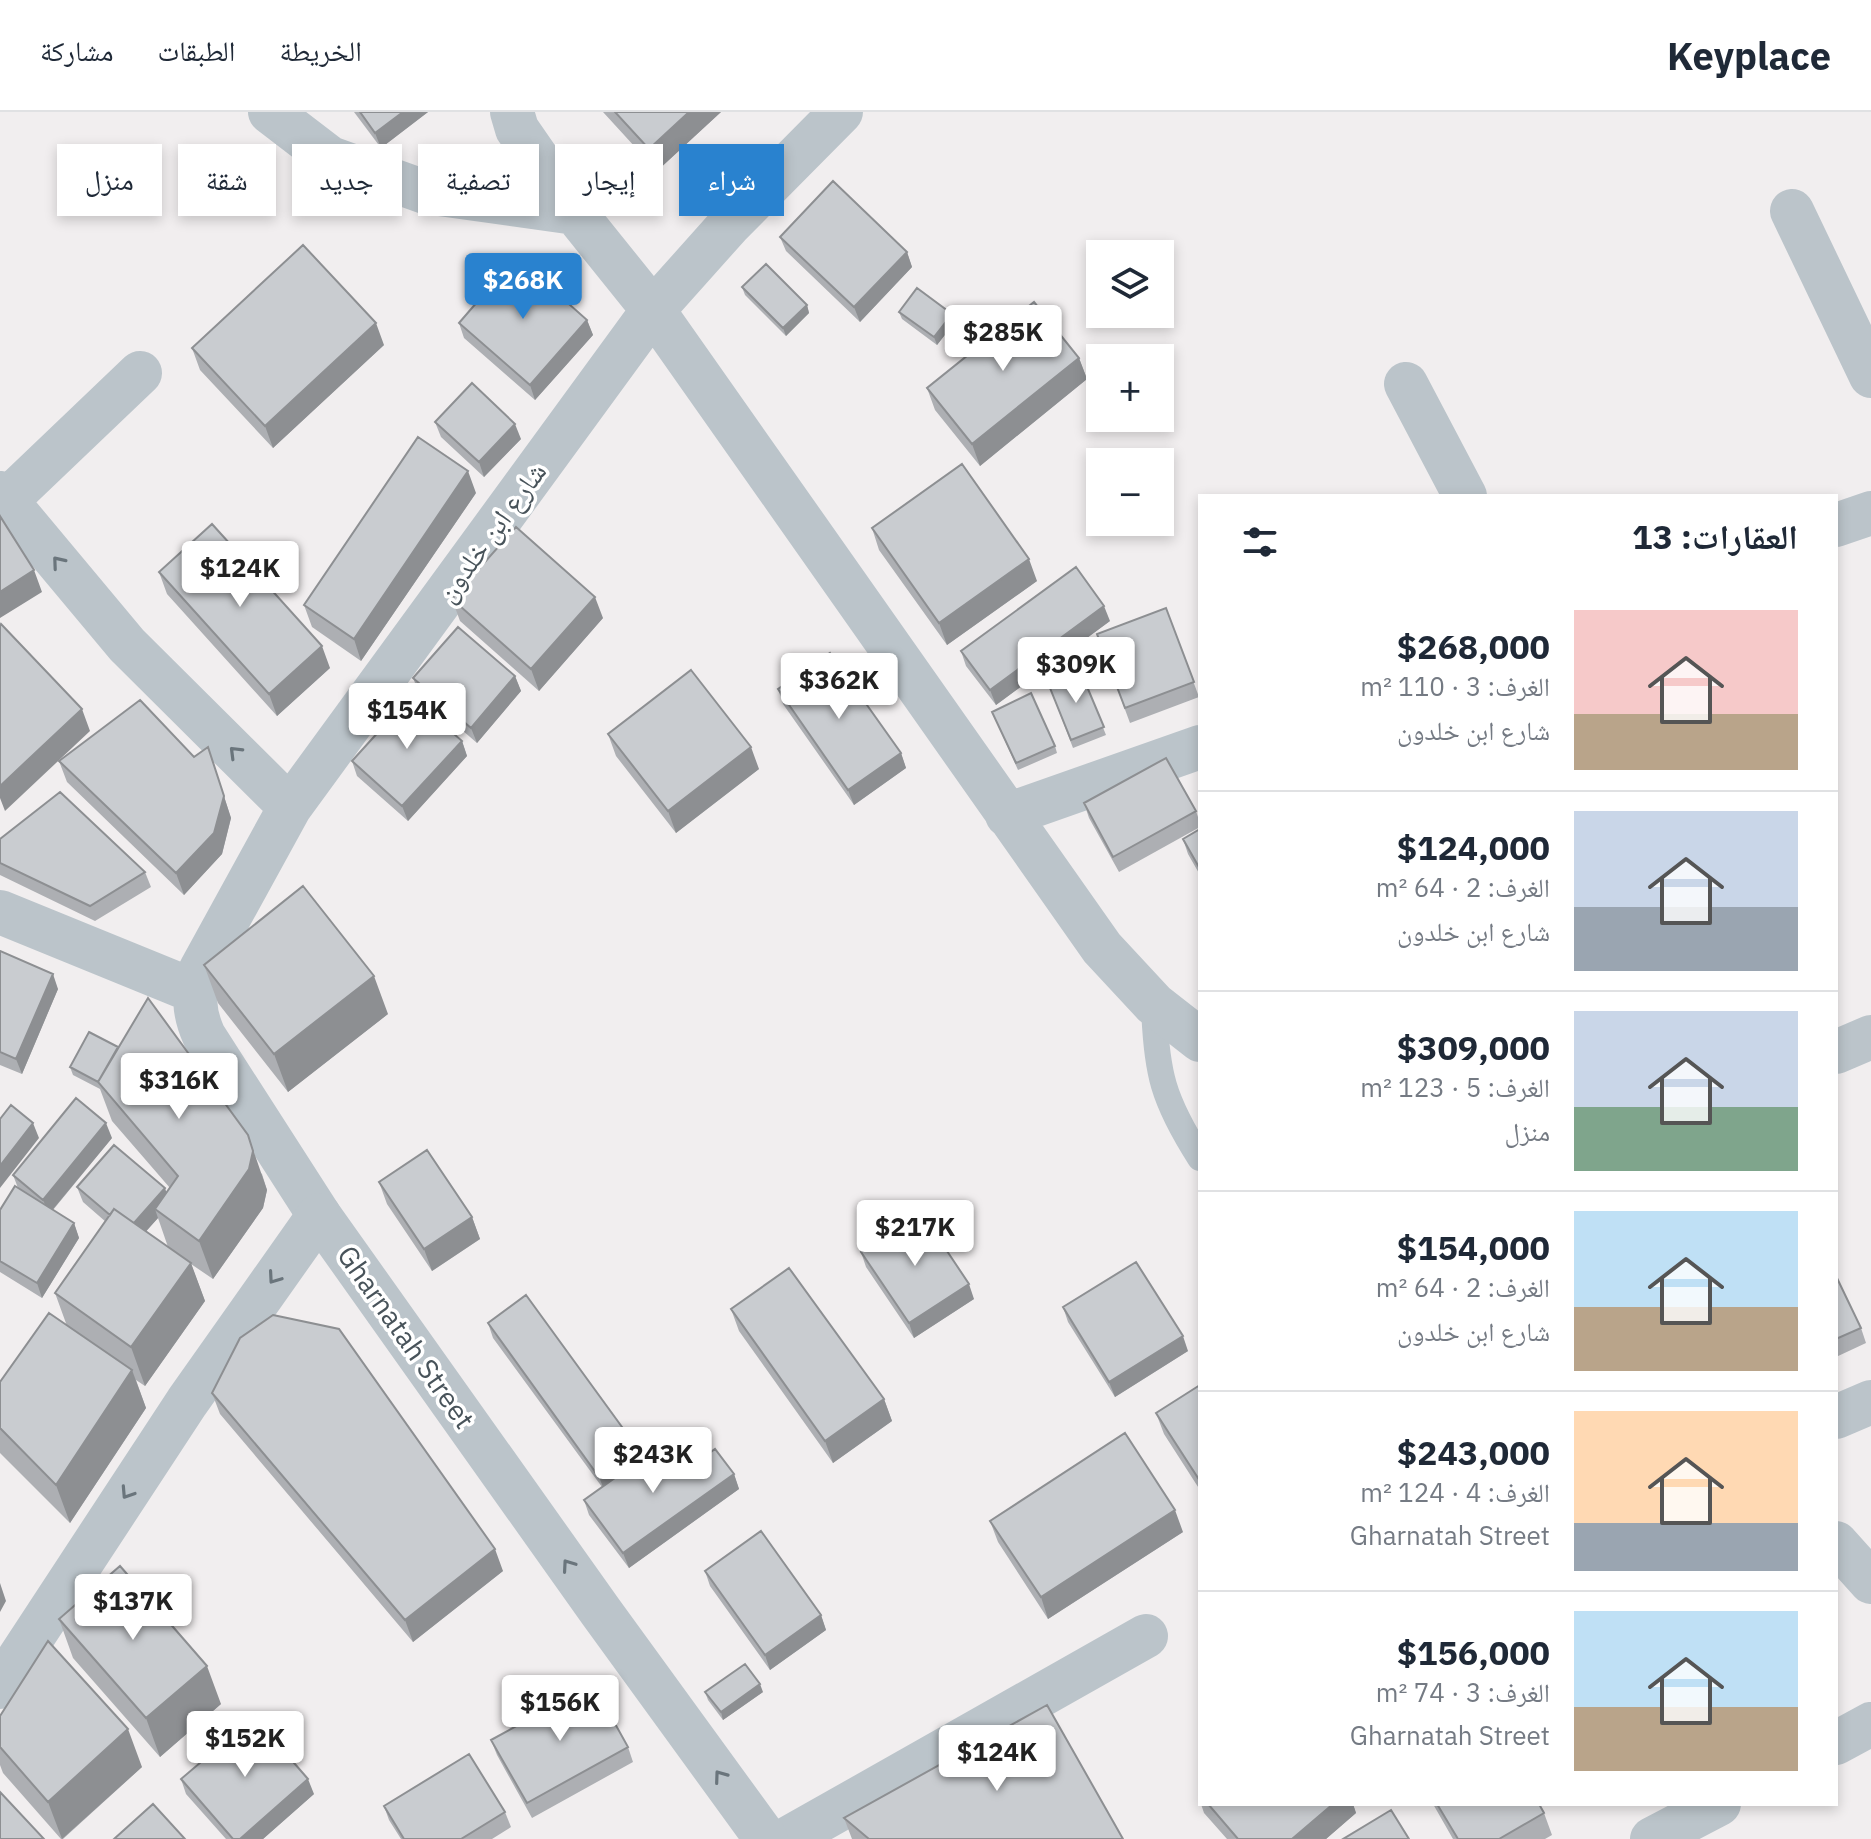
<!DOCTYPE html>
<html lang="ar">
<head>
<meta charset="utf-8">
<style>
	:root { --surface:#fff; --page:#f6f6f7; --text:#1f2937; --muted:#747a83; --line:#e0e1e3; --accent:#2982cf }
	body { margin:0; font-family:"IBM Plex Sans","Noto Naskh Arabic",sans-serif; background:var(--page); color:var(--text); direction:rtl; height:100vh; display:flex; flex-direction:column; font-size:30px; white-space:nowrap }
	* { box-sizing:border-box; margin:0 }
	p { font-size:26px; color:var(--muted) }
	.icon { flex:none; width:44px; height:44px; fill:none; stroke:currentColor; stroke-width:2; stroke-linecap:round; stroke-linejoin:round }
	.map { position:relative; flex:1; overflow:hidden; direction:ltr }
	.side { position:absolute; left:1198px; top:382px; width:640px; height:1312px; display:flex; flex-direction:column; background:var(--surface); border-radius:0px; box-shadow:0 4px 12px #0003; direction:rtl }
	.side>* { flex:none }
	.banner { position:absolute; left:24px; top:32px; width:760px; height:72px; direction:rtl; display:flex; gap:16px }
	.tools { position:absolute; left:1086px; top:128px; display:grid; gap:16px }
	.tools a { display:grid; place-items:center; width:88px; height:88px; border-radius:0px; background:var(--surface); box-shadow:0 4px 12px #0003; font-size:40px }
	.price { position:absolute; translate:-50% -68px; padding:0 18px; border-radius:8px; background:#fff; color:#222; font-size:26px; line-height:52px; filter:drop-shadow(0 2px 4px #0008) }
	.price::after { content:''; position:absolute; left:50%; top:48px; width:24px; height:18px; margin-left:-12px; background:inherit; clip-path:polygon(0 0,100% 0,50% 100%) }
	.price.current { background:var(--accent); color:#fff }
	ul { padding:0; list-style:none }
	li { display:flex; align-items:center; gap:24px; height:200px; padding:0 40px }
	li+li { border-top:2px solid var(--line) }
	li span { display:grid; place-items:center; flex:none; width:224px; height:160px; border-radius:0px; color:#555 }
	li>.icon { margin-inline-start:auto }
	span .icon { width:96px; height:96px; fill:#fffc; stroke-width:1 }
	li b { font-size:34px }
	h2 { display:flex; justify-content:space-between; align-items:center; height:96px; padding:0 40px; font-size:34px }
	.chip { padding:0 28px; border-radius:0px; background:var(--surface); box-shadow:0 4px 12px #0003; font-size:28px; line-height:72px }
	.chip.current { background:var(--accent); color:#fff }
	header { display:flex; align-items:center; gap:48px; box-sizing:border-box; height:112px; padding:0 40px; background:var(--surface); border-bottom:2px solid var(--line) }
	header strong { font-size:38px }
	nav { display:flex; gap:44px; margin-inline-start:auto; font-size:28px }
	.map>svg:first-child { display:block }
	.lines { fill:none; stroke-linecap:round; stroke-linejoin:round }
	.service { stroke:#bbc4ca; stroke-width:26 }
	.minor { stroke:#bbc4ca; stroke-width:44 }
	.tertiary { stroke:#bbc4ca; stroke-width:44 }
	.wall { fill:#adafb3; fill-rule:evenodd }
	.shaded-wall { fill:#8d8f92 }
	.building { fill:#c9ccd0; stroke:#8d8f92; stroke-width:2 }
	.oneway { stroke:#6a757c }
	.labels { text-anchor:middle; stroke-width:7; stroke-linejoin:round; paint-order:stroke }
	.street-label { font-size:28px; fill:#48535a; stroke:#fff }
</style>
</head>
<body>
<header>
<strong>Keyplace</strong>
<nav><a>الخريطة</a><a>الطبقات</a><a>مشاركة</a></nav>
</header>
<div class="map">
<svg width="1871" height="1727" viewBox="0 0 1871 1727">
	<rect width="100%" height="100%" fill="#f1eeef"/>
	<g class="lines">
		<!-- service -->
		<path class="service" d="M1154,892C1156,961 1163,988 1200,1046"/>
		<!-- minor -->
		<path class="minor" d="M270,0L330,46L425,80L575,101
			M512,0L517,17L575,101L653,198L1102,836L1154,892L1200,928
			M1792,99L1871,264
			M1406,272L1465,384
			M0,381L127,533L290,695
			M6,389L140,261
			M1836,413L1871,401
			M1007,703L1200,635
			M0,800L194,879
			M1836,940L1871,925
			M319,1103L204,924C193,899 193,883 201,857L290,695L653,198L729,113L841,0
			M1836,1305L1871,1290
			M1836,1431L1871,1470
			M1836,1631L1871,1612
			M787,1727L1146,1524
			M1652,1727L1719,1692"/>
		<!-- tertiary -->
		<path class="tertiary" d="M0,1575L187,1290L319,1103L601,1500L766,1727"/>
	</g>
	<!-- wall -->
	<path class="wall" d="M354,0H428L381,36Z
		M603,0H721L657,59Z
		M780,125L907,140L912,155L860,210L786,139Z
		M742,175L807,193L809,201L786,224L745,183Z
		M899,200L955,210L937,233L902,207Z
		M587,208L593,223L535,288L464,226L459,211Z
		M384,233L273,336L200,258L192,236Z
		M1079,246L1087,267L980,354L935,298L927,276Z
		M435,310L521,327L484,365L441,325Z
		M476,381L361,549L312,515L304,493Z
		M872,416L1037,469L947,533L879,438Z
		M159,460L330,556L277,604L167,482Z
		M452,487L603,506L539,579L460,509Z
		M1166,496L1199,585L1130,611L1097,522Z
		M1110,509L996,593L966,554L961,539Z
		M1080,558L1106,623L1073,636L1048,571Z
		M515,564L521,579L477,631L419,581L413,566Z
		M778,577L901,641L906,656L854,693L783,592Z
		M992,600L1055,634L1057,641L1018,658Z
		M608,622L759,657L676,721L616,644Z
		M462,629L467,644L408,709L357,664L352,649Z
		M208,635L231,706L222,742L184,783L67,670L59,649L194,645Z
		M1084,691L1196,699L1200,711V715L1119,760L1089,706Z
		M1200,717V763L1188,742L1183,727Z
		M0,727L145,760L151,775L95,809L0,763Z
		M0,839L58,877L22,962L0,953Z
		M204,853L388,902L288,980L218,891Z
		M89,920L262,1062L267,1078L263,1096L213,1167L191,1152L205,1189L145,1274L136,1268L146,1296L70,1411L0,1341V1270L67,1214L55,1181L106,1110L83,1090L77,1075L166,1080L170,1076L112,1009L100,977L73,963L70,955ZM158,1106L168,1135L146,1119Z
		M112,1026L53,1098L74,1111L79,1126L42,1186L0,1160V1098L18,1076L13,1063Z
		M379,1070L472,1105L480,1127L432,1159L387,1092Z
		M861,1140L974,1187L914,1226L866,1155Z
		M1836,1164L1861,1216L1866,1231L1836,1245Z
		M1063,1195L1188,1239L1115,1285L1068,1210Z
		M731,1197L884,1287L892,1309L833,1351L739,1219Z
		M488,1211L638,1337L641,1347L678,1364L734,1362L739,1377L629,1456L589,1403L584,1388L602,1375L493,1226Z
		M1200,1273V1378L1164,1322L1156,1301Z
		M212,1281L503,1459L413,1530L220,1302Z
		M990,1409L1183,1420L1048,1507L998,1430Z
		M705,1459L821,1503L826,1518L770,1558L710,1474Z
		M59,1507L221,1592L160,1645L73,1546Z
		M705,1580H763L723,1608L708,1588Z
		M0,1604L142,1655L63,1727H61L3,1661L0,1653Z
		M491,1628L628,1635L633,1650L532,1706L497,1643Z
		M181,1667L314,1682L263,1727H226L186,1682Z
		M1201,1692H1353L1356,1701L1326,1727H1227L1204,1701Z
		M1433,1692H1539L1544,1701L1552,1723L1545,1727H1453Z
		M384,1694L505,1700L511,1715L492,1727H401L389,1708Z
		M844,1706L1123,1727H852Z"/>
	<!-- shaded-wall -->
	<path class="shaded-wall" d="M403,0H428L381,36L375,21Z
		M689,0H721L657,59L649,37Z
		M907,140L912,155L860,210L854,195Z
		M807,193L809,201L786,224L783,216Z
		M952,202L955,210L937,233L934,225Z
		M587,208L593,223L535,288L530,273Z
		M376,211L384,233L273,336L265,314Z
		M1079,246L1087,267L980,354L972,332Z
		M515,312L521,327L484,365L479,350Z
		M468,359L476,381L361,549L354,527Z
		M1029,447L1037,469L947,533L939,511Z
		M34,458L42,480L0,506V480Z
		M595,485L603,506L539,579L531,557Z
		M1104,494L1110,509L996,593L990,578Z
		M322,534L330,556L277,604L269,582Z
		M515,564L521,579L477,631L471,616Z
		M82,597L90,619L5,699L0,686V674Z
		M462,629L467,644L408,709L402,694Z
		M208,635L231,706L222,742L184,783L176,761Z
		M751,635L759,657L676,721L668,699Z
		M901,641L906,656L854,693L848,678Z
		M53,862L58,877L22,962L16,947Z
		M374,864L388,902L288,980L274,942Z
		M33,1011L39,1026L0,1076V1054Z
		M106,1011L112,1026L49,1102L43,1088Z
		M248,1023L267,1078L263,1096L213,1167L199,1129Z
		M165,1076L170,1091L155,1097L158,1106L134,1133L128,1118Z
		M472,1105L480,1127L432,1159L424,1137Z
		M74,1111L79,1126L42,1186L37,1171Z
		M191,1151L205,1189L145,1274L131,1235Z
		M969,1172L974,1187L914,1226L909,1211Z
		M1183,1224L1188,1239L1115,1285L1109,1270Z
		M132,1258L146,1296L70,1411L56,1373Z
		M884,1287L892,1309L833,1351L825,1329Z
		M638,1337L643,1352L605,1380L599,1365Z
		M734,1362L739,1377L629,1456L623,1441Z
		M1175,1398L1183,1420L1048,1507L1041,1485Z
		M495,1437L503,1459L413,1530L405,1508Z
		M0,1471L6,1489L0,1500Z
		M821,1503L826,1518L770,1558L765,1543Z
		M207,1554L221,1592L160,1645L146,1606Z
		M760,1572L763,1580L723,1608L721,1600Z
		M128,1617L142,1655L62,1727L48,1690Z
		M308,1667L314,1682L263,1727H240Z
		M1333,1692H1353L1356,1701L1326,1727H1292Z"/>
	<!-- building -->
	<path class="building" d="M360,0H403L375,21Z
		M615,0H689L649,37Z
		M833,69L907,140L854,195L780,125Z
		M303,133L376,211L265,314L192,236Z
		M516,145L587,208L530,273L459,211Z
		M766,152L807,193L783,216L742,175Z
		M917,176L952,202L934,225L899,200Z
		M1034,190L1079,246L972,332L927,276Z
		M472,271L515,312L479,350L435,310Z
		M418,325L468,359L354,527L304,493Z
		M962,352L1029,447L939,511L872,416Z
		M0,404L34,458L0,480Z
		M212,412L322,534L269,582L159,460Z
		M516,415L595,485L531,557L452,487Z
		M1076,455L1104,494L990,578L961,539Z
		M1166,496L1194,570L1125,596L1097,522Z
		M1,512L82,597L0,674V514Z
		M458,515L515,564L471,616L413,566Z
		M830,541L901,641L848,678L778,577Z
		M691,558L751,635L668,699L608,622Z
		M1080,558L1104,615L1071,628L1048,571Z
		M1031,581L1055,634L1016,651L992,600Z
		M411,584L462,629L402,694L352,649Z
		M140,588L194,645L208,635L224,684L214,721L176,761L59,649Z
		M1166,646L1196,699L1113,745L1084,691Z
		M60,680L145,760L90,794L0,751V727Z
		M1200,717V757L1183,727Z
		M303,774L374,864L274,942L204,853Z
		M0,839L53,862L16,947L0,940Z
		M148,886L248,1023L253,1039L249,1057L199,1129L155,1097L178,1064L98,970Z
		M89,920L118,935L98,970L70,955Z
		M76,986L106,1011L43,1088L13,1063Z
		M11,993L33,1011L0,1054V1007Z
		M114,1033L165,1076L134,1111L114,1097L110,1103L77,1075Z
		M427,1038L472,1105L424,1137L379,1070Z
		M15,1074L74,1111L37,1171L0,1149V1098Z
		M114,1097L191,1151L131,1235L55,1181Z
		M921,1100L969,1172L909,1211L861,1140Z
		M1136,1150L1183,1224L1109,1270L1063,1195Z
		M789,1156L884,1287L825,1329L731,1197Z
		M1836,1164L1861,1216L1836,1227Z
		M526,1183L638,1337L599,1365L488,1211Z
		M49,1201L132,1258L56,1373L0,1316V1270Z
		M273,1203L339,1217L495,1437L405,1508L212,1281L240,1226Z
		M1200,1273V1369L1156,1301Z
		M1125,1321L1175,1398L1041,1485L990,1409Z
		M657,1336L678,1364L715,1337L734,1362L623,1441L584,1388Z
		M761,1419L821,1503L765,1543L705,1459Z
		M120,1454L207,1554L146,1606L59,1507Z
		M48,1529L128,1617L48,1690L0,1635V1604Z
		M745,1552L760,1572L721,1600L705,1580Z
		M593,1572L628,1635L527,1691L491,1628Z
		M1047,1593L1123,1727H869L844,1706Z
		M254,1605L308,1667L240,1727H233L181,1667Z
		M469,1642L505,1700L461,1727H404L384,1694Z
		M0,1680L44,1727H0Z
		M153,1692L185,1727H114Z
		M1208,1692H1333L1292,1727H1238Z
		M1437,1692H1539L1544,1701L1499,1727H1458Z
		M1391,1698L1409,1727H1343Z"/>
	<!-- one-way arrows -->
	<defs><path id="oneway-chevron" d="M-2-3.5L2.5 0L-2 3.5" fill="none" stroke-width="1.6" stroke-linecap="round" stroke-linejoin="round" transform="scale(2)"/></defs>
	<g class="oneway">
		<use href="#oneway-chevron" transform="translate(58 450) rotate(-130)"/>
		<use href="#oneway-chevron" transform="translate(235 640) rotate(-135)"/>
		<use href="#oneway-chevron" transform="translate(274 1166) rotate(125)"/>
		<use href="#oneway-chevron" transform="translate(127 1381) rotate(123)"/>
		<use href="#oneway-chevron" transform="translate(568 1453) rotate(-125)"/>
		<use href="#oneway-chevron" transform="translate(720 1664) rotate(-126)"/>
	</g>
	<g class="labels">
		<!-- street labels -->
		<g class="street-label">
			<text transform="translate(491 420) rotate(-54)" y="10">شارع ابن خلدون</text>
			<text transform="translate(406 1225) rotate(55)" y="10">Gharnatah Street</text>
		</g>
	</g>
</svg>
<div class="tools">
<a><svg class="icon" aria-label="layers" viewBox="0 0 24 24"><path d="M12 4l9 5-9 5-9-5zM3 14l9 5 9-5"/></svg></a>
<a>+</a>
<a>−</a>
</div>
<b class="price current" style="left:523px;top:209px">$268K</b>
<b class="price" style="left:1003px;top:261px">$285K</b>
<b class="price" style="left:240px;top:497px">$124K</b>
<b class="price" style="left:1076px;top:593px">$309K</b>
<b class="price" style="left:839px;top:609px">$362K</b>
<b class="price" style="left:407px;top:639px">$154K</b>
<b class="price" style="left:179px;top:1009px">$316K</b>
<b class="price" style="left:915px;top:1156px">$217K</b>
<b class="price" style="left:653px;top:1383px">$243K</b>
<b class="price" style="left:133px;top:1530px">$137K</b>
<b class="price" style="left:560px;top:1631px">$156K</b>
<b class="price" style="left:245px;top:1667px">$152K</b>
<b class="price" style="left:997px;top:1681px">$124K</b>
<div class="banner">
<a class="chip current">شراء</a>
<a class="chip">إيجار</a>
<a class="chip">تصفية</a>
<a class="chip">جديد</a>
<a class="chip">شقة</a>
<a class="chip">منزل</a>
</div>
<section class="side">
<h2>العقارات: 13<svg class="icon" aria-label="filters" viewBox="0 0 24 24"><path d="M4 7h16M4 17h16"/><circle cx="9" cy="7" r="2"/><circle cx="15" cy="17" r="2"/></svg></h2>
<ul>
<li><span style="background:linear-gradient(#f6c9c9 65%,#b9a48a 0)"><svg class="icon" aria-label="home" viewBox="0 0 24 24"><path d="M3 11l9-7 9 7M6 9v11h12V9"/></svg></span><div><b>$268,000</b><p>الغرف: 3 · 110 m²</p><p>شارع ابن خلدون</p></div></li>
<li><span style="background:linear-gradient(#c9d6e8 60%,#9aa5b1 0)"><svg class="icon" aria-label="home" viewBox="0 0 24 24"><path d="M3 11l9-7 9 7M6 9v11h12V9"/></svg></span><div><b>$124,000</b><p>الغرف: 2 · 64 m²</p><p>شارع ابن خلدون</p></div></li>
<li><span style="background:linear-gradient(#c9d6e8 60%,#7fa58c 0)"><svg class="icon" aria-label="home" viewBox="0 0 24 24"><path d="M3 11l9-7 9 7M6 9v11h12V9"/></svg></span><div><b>$309,000</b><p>الغرف: 5 · 123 m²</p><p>منزل</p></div></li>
<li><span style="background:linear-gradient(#bfe0f5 60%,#b9a48a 0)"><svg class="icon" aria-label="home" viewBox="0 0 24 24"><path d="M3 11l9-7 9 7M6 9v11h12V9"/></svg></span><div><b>$154,000</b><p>الغرف: 2 · 64 m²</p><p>شارع ابن خلدون</p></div></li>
<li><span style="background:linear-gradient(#ffd9b3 70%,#9aa5b1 0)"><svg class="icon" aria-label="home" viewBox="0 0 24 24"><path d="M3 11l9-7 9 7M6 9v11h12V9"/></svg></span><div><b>$243,000</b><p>الغرف: 4 · 124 m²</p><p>Gharnatah Street</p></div></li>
<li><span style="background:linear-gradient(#bfe0f5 60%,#b9a48a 0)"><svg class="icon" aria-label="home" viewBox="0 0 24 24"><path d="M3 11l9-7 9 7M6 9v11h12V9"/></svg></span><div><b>$156,000</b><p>الغرف: 3 · 74 m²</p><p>Gharnatah Street</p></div></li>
</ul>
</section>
</div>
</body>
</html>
